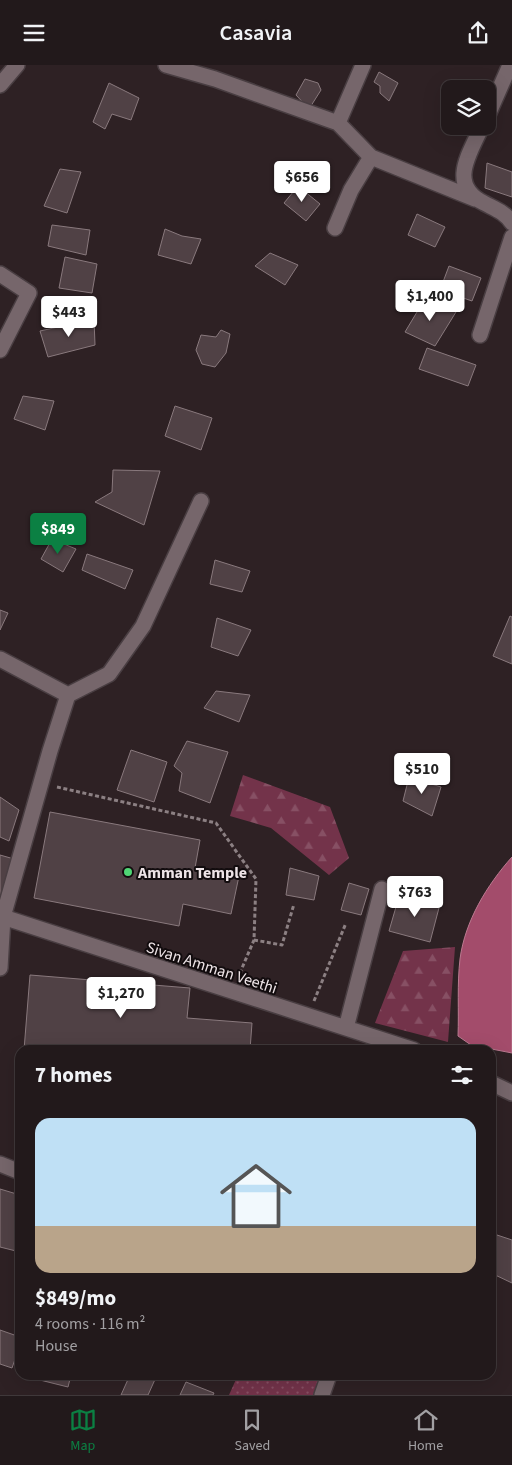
<!DOCTYPE html>
<html lang="en">
<head>
<meta charset="utf-8">
<style>
	:root { --surface:#22191b; --page:#2e2628; --text:#f1f3f6; --muted:#a2a0a3; --line:#3f383a; --accent:#0b8043 }
	body { margin:0; font-family:"Source Sans 3",sans-serif; background:var(--page); color:var(--text); height:100vh; display:flex; flex-direction:column; font-size:19px; white-space:nowrap }
	* { box-sizing:border-box; margin:0 }
	p { font-size:16px; color:var(--muted) }
	.icon { flex:none; width:28px; height:28px; fill:none; stroke:currentColor; stroke-width:2; stroke-linecap:round; stroke-linejoin:round }
	.map { position:relative; flex:1; overflow:hidden }
	.panel { position:absolute; left:15px; top:980px; width:481px; height:335px; display:flex; flex-direction:column; background:var(--surface); border-radius:15px; box-shadow:0 5px 20px #0002,0 0 0 1px var(--line) }
	.panel>* { flex:none }
	.fabs { position:absolute; left:441px; top:15px; display:grid; gap:10px }
	.fabs a { display:grid; place-items:center; width:55px; height:55px; border-radius:10px; background:var(--surface); box-shadow:0 5px 20px #0002,0 0 0 1px var(--line); font-size:25px }
	.price { position:absolute; translate:-50% -42px; padding:0 11px; border-radius:5px; background:#fff; color:#222; font-size:16px; line-height:32px; filter:drop-shadow(0 1px 2px #0008) }
	.price::after { content:''; position:absolute; left:50%; top:30px; width:15px; height:11px; margin-left:-8px; background:inherit; clip-path:polygon(0 0,100% 0,50% 100%) }
	.price.current { background:var(--accent); color:#fff }
	ul { padding:0; list-style:none }
	li { display:grid; align-content:center; gap:10px; height:265px; padding:0 20px }
	li+li { border-top:1px solid var(--line) }
	li span { display:grid; place-items:center; height:155px; border-radius:15px; color:#555 }
	li>.icon { margin-inline-start:auto }
	span .icon { width:90px; height:90px; fill:#fffc; stroke-width:1 }
	li b { font-size:21px }
	h2 { display:flex; justify-content:space-between; align-items:center; height:60px; padding:0 20px; font-size:21px }
	header { display:flex; justify-content:space-between; align-items:center; height:65px; padding:0 20px; background:var(--surface); font-size:22px; font-weight:600 }
	.tabs { display:flex; justify-content:space-around; align-items:center; height:70px; border-top:1px solid var(--line); background:var(--surface); font-size:14px; color:var(--muted) }
	.tabs a { display:grid; justify-items:center; gap:2px }
	.tabs .current { color:var(--accent) }
	.map>svg:first-child { display:block }
	.grass { fill:url(#grass-dots) }
	.forest { fill:url(#forest-firs) }
	.water { fill:#a34c6b; stroke:#ba7a90 }
	.building { fill:#504145; stroke:#89797d }
	.lines { fill:none; stroke-linecap:round; stroke-linejoin:round }
	.street-casing { stroke:#493e42; stroke-width:18 }
	.path { stroke:#8c8083; stroke-width:3; stroke-dasharray:4 2.5; stroke-linecap:butt }
	.street { stroke:#76666b; stroke-width:15 }
	.poi-dot { fill:#4fd675; stroke:#120c0e; stroke-width:2 }
	.labels { text-anchor:middle; stroke-width:4; stroke-linejoin:round; paint-order:stroke }
	.poi-label { font-size:16px; font-weight:bold; fill:#eee4e7; stroke:#120c0e; text-anchor:start }
	.street-label { font-size:16px; fill:#eee4e7; stroke:#120c0e }
</style>
</head>
<body>
<header><svg class="icon" aria-label="menu" viewBox="0 0 24 24"><path d="M4 6h16M4 12h16M4 18h16"/></svg>Casavia<svg class="icon" aria-label="share" viewBox="0 0 24 24"><path d="M12 15V3M7 8l5-5 5 5M5 13v7h14v-7"/></svg></header>
<div class="map">
<svg width="512" height="1330" viewBox="0 0 512 1330">
	<defs>
		<pattern id="grass-dots" width="8" height="8" patternUnits="userSpaceOnUse" patternTransform="scale(1.25)"><rect width="8" height="8" fill="#73334a"/><path d="M2 2h.1M6 6h.1" fill="none" stroke="#875064" stroke-width="1.8" stroke-linecap="round"/></pattern>
		<pattern id="forest-firs" width="22" height="20" patternUnits="userSpaceOnUse" patternTransform="scale(1.25)"><rect width="22" height="20" fill="#73334a"/><path d="M5 1l3.5 6h-7zM16 11l3.5 6h-7z" fill="#875064"/></pattern>
	</defs>
	<rect width="100%" height="100%" fill="#2e2124"/>
	<!-- grass -->
	<path class="grass" d="M238,1310H308L326,1317L322,1330H229Z"/>
	<!-- forest -->
	<path class="forest" d="M243,710L330,742L349,793L329,810L271,763L230,751Z
		M455,882L448,977L375,958L403,886Z"/>
	<!-- water -->
	<path class="water" d="M512,792V988L471,980L458,971C459,946 457,919 460,894C465,856 487,820 512,792Z"/>
	<!-- building -->
	<path class="building" d="M379,7L398,18L389,36L380,28V21L374,17Z
		M305,14L318,18L321,25L309,44L296,30Z
		M109,18L139,33L131,55L112,49L105,64L93,57Z
		M487,98L512,107V132L485,123Z
		M60,104L81,107L67,148L44,141Z
		M298,121L320,139L306,156L284,138Z
		M417,149L445,162L435,182L408,170Z
		M52,160L90,165L86,190L48,181Z
		M165,164L182,171L201,174L191,199L158,190Z
		M270,188L298,200L285,220L255,201Z
		M65,192L97,199L92,228L59,223Z
		M449,201L481,213L472,236L440,225Z
		M426,232L456,247L435,281L405,267Z
		M94,254L95,280L48,292L40,266Z
		M221,265L230,269L226,288L215,302L202,299L196,285L201,270L216,272Z
		M427,283L476,300L468,321L419,304Z
		M23,331L54,336L45,365L14,354Z
		M175,341L212,353L201,385L165,371Z
		M113,405L160,406L144,460L95,437L112,427Z
		M52,474L76,484L63,507L41,494Z
		M87,489L133,505L125,524L82,505Z
		M215,495L250,506L242,527L210,519Z
		M0,545L8,548L0,565Z
		M510,551L512,552V599L493,591Z
		M217,553L251,565L238,591L211,582Z
		M216,626L250,630L239,657L204,643Z
		M187,676L228,687L210,738L179,726L182,708L174,701Z
		M131,685L167,697L154,737L117,725Z
		M409,712L441,722L432,751L403,736Z
		M0,732L19,745L9,776L0,772Z
		M50,747L200,775L195,803L239,811L231,849L183,839L179,861L34,833Z
		M0,790L14,794L2,833L0,832Z
		M290,803L319,811L314,835L286,830Z
		M349,818L369,824L361,850L341,845Z
		M400,828L440,839L430,877L389,866Z
		M30,910L190,923L187,953L252,958L250,985H24Z
		M0,1124L20,1130V1187L0,1182Z
		M494,1169L512,1175V1218L491,1208V1175Z
		M0,1265L20,1272V1280L12,1303L0,1299Z
		M29,1310H71L68,1322L28,1312Z
		M130,1310H157L148,1330H121Z
		M186,1317L214,1328L213,1330H180Z"/>
	<g class="lines">
		<!-- street casing -->
		<g class="street-casing">
			<path id="street" d="M166,0L215,14L338,58
				M0,20L17,0
				M488,50L510,0
				M482,61C470,88 447,120 484,138C495,144 505,147 512,158
				M371,92L475,134
				M335,163L351,125L371,92L338,58L363,0
				M0,209L29,228L0,285
				M480,270L512,172
				M0,594L68,630L50,686L3,852L0,903
				M68,630L109,609L143,561L201,436
				M0,851L414,985
				M346,963L382,824
				M491,1018L512,1028
				M0,1099L20,1107
				M322,1330L329,1310"/>
		</g>
		<!-- path -->
		<path class="path" d="M57,722L216,758L256,814L254,875L239,910
			M254,875L282,880L294,839
			M314,936L346,858"/>
		<!-- street -->
		<use href="#street" class="street"/>
	</g>
	<!-- markers -->
	<circle class="poi-dot" cx="128" cy="807" r="5"/>
	<g class="labels">
		<!-- poi labels -->
		<g class="poi-label">
			<text x="138" y="813">Amman Temple</text>
		</g>
		<!-- street labels -->
		<g class="street-label">
			<text transform="translate(212 902) rotate(18)" y="6">Sivan Amman Veethi</text>
		</g>
	</g>
</svg>
<div class="fabs">
<a><svg class="icon" aria-label="layers" viewBox="0 0 24 24"><path d="M12 4l9 5-9 5-9-5zM3 14l9 5 9-5"/></svg></a>
</div>
<b class="price" style="left:302px;top:138px">$656</b>
<b class="price" style="left:430px;top:257px">$1,400</b>
<b class="price" style="left:69px;top:273px">$443</b>
<b class="price current" style="left:58px;top:490px">$849</b>
<b class="price" style="left:422px;top:730px">$510</b>
<b class="price" style="left:415px;top:853px">$763</b>
<b class="price" style="left:121px;top:954px">$1,270</b>
<section class="panel">
<h2>7 homes<svg class="icon" aria-label="filters" viewBox="0 0 24 24"><path d="M4 7h16M4 17h16"/><circle cx="9" cy="7" r="2"/><circle cx="15" cy="17" r="2"/></svg></h2>
<ul>
<li><span style="background:linear-gradient(#bfe0f5 70%,#b9a48a 0)"><svg class="icon" aria-label="home" viewBox="0 0 24 24"><path d="M3 11l9-7 9 7M6 9v11h12V9"/></svg></span><div><b>$849/mo</b><p>4 rooms · 116 m²</p><p>House</p></div></li>
</ul>
</section>
</div>
<nav class="tabs">
<a class="current"><svg class="icon" aria-label="map" viewBox="0 0 24 24"><path d="M3 6l6-2 6 2 6-2v14l-6 2-6-2-6 2zM9 4v14M15 6v14"/></svg>Map</a>
<a><svg class="icon" aria-label="saved" viewBox="0 0 24 24"><path d="M7 4h10v16l-5-4-5 4z"/></svg>Saved</a>
<a><svg class="icon" aria-label="home" viewBox="0 0 24 24"><path d="M3 11l9-7 9 7M6 9v11h12V9"/></svg>Home</a>
</nav>
</body>
</html>
